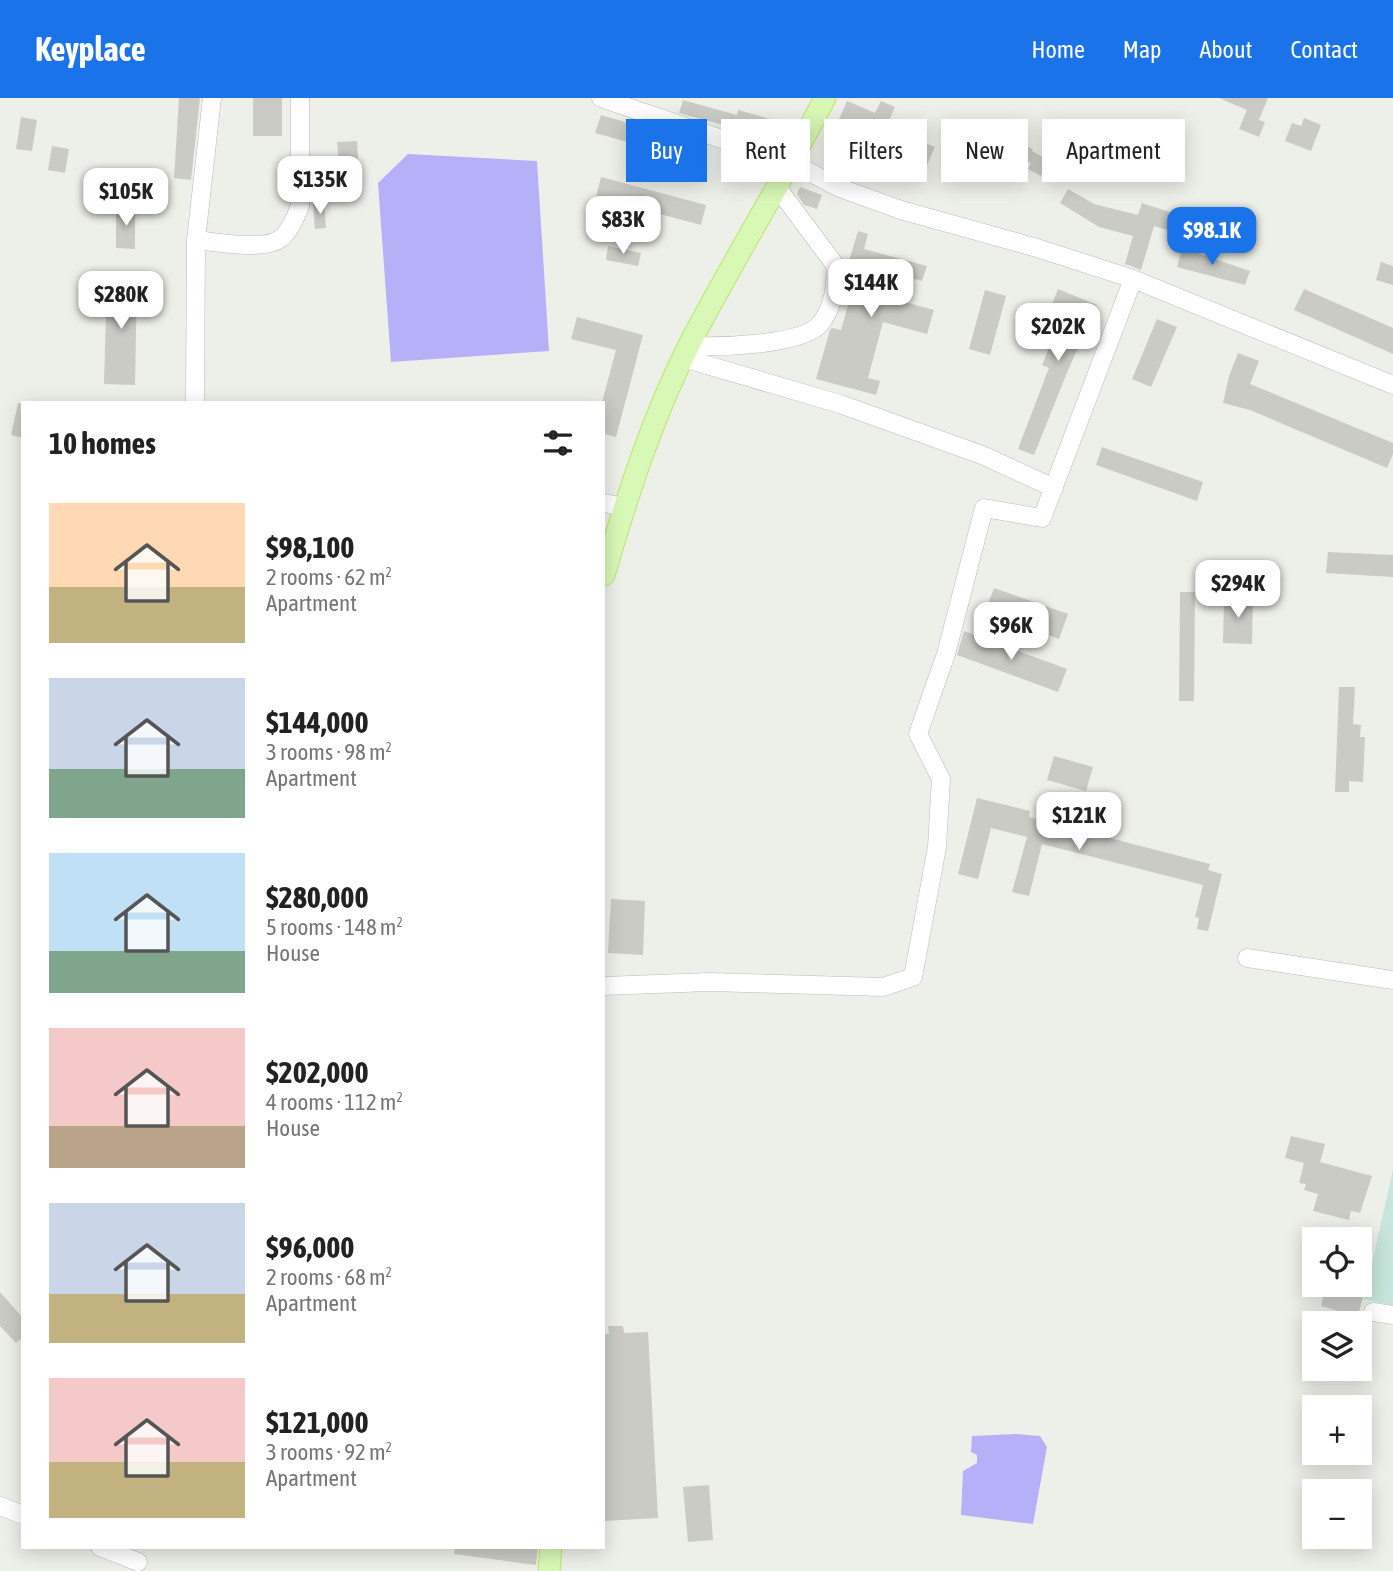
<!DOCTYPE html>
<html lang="en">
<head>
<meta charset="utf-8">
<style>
	:root { --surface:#fff; --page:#f6f6f6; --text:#222; --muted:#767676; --accent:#1a73e8 }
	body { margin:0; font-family:"Asap Condensed",sans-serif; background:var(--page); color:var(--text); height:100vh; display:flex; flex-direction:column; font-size:26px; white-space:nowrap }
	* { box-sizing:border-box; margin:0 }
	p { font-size:23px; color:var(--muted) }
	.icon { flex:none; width:38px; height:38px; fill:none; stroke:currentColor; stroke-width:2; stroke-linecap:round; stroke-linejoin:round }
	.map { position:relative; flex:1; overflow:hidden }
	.side { position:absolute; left:21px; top:303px; width:584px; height:1148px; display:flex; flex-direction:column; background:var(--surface); border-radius:0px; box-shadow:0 4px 18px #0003 }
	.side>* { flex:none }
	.guide { position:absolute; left:626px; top:21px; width:662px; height:63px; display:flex; gap:14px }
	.fabs { position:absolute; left:1302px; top:1129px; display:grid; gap:14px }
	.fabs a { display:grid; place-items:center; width:70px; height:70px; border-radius:0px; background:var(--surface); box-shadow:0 4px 18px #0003; font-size:35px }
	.price { position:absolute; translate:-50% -60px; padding:0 16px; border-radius:14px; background:#fff; color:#222; font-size:23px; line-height:46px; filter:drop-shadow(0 2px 4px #0008) }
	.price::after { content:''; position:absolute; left:50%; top:42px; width:21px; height:16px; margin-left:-10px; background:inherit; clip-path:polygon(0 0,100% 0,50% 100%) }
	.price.on { background:var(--accent); color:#fff }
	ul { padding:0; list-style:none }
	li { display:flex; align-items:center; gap:21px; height:175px; padding:0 28px }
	li span { display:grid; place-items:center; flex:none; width:196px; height:140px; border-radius:0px; color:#555 }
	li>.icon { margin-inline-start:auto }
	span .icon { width:84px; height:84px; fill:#fffc; stroke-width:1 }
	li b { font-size:30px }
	h2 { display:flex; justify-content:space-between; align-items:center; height:84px; padding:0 28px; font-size:30px }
	.pill { padding:0 24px; border-radius:0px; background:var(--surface); box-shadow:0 4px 18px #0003; font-size:24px; line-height:63px }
	.pill.on { background:var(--accent); color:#fff }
	header { display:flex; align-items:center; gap:42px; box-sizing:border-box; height:98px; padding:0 35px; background:var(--accent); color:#fff }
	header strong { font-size:33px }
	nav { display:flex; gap:38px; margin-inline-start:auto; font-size:24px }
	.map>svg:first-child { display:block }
	.green { fill:#c7e5da }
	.water { fill:#b5b0f8 }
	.building { fill:#c9cbc4 }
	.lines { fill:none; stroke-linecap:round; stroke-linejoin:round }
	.minor-casing { stroke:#bbbac0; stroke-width:19 }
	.major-casing { stroke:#bae66b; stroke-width:23 }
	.minor { stroke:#fff; stroke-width:18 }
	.major { stroke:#d8f8b5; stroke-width:21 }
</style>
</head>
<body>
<header>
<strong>Keyplace</strong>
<nav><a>Home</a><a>Map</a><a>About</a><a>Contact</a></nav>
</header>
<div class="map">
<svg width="1393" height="1473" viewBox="0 0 1393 1473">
	<rect width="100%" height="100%" fill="#edf0e8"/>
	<!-- green -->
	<path class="green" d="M1393,1072V1208L1364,1201Z"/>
	<!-- water -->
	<path class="water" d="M408,56L537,63L549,253L391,264L378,85Z
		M1016,1336L1040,1338L1047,1349L1033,1426L961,1417L963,1373L977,1365V1357L971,1354L972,1338Z"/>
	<!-- building -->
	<path class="building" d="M179,0H200L191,82L174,80Z
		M253,0H282V38H253Z
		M1219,0H1268L1259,22L1265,24L1259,39L1239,31L1247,12Z
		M683,2L737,17L738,12L788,26L783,43L679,15Z
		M847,3L875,15L881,3L895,9L876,52L862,46L865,38L837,26Z
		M601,17L701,46L697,63L595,35Z
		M21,19L37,22L32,53L16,51Z
		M1304,20L1321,27L1311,53L1285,43L1292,25L1301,28Z
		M974,28L1033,51L1032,53L1049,62L1041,78L1028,71L1031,65L968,41Z
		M906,37L935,49L927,67L899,56Z
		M357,43L359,74L340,75L337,44Z
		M52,48L69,51L65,75L48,72Z
		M601,79L706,107L701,127L596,99Z
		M800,89L822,97L817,111L804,107L797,96Z
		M1068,91L1094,106L1138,117L1142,105L1194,122L1189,138L1154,128L1141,172L1125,166L1133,138L1099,129L1060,105Z
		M324,104L326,130L315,131L313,105Z
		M116,109H135V151L116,150Z
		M591,125L608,130L605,144L587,139Z
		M858,133L868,136L864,151L927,168L922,183L904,178L897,202L934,212L927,236L883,224L868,280L880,283L876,297L816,281L830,232L832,230L841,232L853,190L865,193L871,169L849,163Z
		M608,148L641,155L638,168L606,162Z
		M1182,150L1250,173L1245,187L1177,169Z
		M1381,164L1393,168V187L1376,182Z
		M107,179L137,180L135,287L104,286Z
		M1058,191L1097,207L1066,277L1034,357L1018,351L1049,270L1042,267L1064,214L1051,209Z
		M1304,191L1393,230V256L1294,212Z
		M985,192L1006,198L990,257L969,251Z
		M577,219L643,237L616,339L604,336V304H602L616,252L571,241Z
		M1157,221L1177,229L1151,289L1132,281Z
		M1238,255L1259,263L1250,286L1393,345V356L1387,370L1250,312L1223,305L1229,278Z
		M18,305H23V340L11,337Z
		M1102,349L1203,384L1197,403L1096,367Z
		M1328,454L1393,457V479L1326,475Z
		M994,490L1068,516L1059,541L985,514Z
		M1180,494H1195L1194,603H1179Z
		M1224,497L1253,498L1252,546L1223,545Z
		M964,533L1067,571L1058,594L957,557Z
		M1339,589H1355L1353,626L1361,627L1360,639H1365L1363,684L1349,683V694H1335Z
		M1054,658L1093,669L1086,693L1047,682Z
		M977,700L1030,713L1029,719L1210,766L1208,772L1222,776L1208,833L1197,831L1199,820L1195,819L1203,787L1042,746L1029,798L1012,794L1027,739L991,730L978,781L958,776Z
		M611,801L645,803L643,857L608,855Z
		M1291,1038L1325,1046L1320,1064L1372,1078L1360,1115L1351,1113L1349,1122L1313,1113L1318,1096L1304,1092L1306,1086L1299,1085L1304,1065L1285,1060Z
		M1325,1192L1363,1199L1356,1225L1340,1221L1342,1214L1321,1208Z
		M0,1194L23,1220V1239L16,1245L0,1228Z
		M608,1228H623L624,1235L648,1234L658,1420L604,1423V1236H609Z
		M709,1387L713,1442L688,1444L683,1389Z
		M455,1449H538L536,1467L454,1456Z"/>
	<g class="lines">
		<!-- minor casing -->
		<g class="minor-casing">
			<path id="minor" d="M601,0L792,65L840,90L901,112L1037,150L1133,181L1393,287
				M196,142C217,144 263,153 280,141C290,134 296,118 300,108V0
				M689,248C717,249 803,248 821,225C833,209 837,186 835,167L777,89
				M683,260L840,306L982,357L1054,390
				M195,304L196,142L212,0
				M604,405L624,409
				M1247,860L1393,882
				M604,888L709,884L883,889L913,879L937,749L941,681L918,636L946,556L984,410L1042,420L1133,181
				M1373,1214L1393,1217
				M0,1408L23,1417
				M100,1449L138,1464"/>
		</g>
		<!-- major casing -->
		<g class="major-casing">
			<path id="major" d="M604,477C627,399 652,320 689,247C732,164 782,84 825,0
				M549,1473L551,1449"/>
		</g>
		<!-- minor -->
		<use href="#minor" class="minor"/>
		<!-- major -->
		<use href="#major" class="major"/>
	</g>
</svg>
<div class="fabs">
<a><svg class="icon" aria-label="locate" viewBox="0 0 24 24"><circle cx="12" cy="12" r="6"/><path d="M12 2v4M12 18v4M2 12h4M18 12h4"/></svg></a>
<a><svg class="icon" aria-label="layers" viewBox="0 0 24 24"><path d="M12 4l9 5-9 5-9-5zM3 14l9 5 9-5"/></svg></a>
<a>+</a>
<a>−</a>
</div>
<b class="price" style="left:320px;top:118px">$135K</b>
<b class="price" style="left:126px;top:130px">$105K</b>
<b class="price" style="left:623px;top:158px">$83K</b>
<b class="price on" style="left:1212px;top:169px">$98.1K</b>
<b class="price" style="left:871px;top:221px">$144K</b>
<b class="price" style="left:121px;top:233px">$280K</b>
<b class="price" style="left:1058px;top:265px">$202K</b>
<b class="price" style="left:1238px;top:522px">$294K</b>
<b class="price" style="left:1011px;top:564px">$96K</b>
<b class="price" style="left:1079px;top:754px">$121K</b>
<div class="guide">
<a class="pill on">Buy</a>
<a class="pill">Rent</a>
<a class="pill">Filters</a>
<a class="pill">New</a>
<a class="pill">Apartment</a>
</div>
<section class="side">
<h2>10 homes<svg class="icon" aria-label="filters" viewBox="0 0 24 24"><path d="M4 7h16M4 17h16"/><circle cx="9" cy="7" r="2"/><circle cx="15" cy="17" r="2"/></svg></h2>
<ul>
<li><span style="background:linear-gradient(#ffd9b3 60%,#c2b280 0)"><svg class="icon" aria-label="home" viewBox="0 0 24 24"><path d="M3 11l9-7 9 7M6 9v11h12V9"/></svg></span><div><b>$98,100</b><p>2 rooms · 62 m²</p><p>Apartment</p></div></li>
<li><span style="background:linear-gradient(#c9d6e8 65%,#7fa58c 0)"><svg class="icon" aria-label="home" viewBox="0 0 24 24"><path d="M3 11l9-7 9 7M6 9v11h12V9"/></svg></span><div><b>$144,000</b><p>3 rooms · 98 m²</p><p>Apartment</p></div></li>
<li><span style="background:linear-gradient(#bfe0f5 70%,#7fa58c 0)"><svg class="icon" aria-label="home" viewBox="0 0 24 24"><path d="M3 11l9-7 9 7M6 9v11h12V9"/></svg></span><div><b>$280,000</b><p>5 rooms · 148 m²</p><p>House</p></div></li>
<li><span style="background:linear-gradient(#f6c9c9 70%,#b9a48a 0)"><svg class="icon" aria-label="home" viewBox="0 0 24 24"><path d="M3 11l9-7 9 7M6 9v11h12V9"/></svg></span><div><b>$202,000</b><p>4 rooms · 112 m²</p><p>House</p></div></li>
<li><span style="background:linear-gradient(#c9d6e8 65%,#c2b280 0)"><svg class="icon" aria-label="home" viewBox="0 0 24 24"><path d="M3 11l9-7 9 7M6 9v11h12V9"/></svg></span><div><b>$96,000</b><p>2 rooms · 68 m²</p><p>Apartment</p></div></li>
<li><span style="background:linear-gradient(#f6c9c9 60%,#c2b280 0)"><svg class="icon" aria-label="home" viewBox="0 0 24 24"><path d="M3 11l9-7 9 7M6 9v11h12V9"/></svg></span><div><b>$121,000</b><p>3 rooms · 92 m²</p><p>Apartment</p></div></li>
</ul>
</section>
</div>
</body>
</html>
